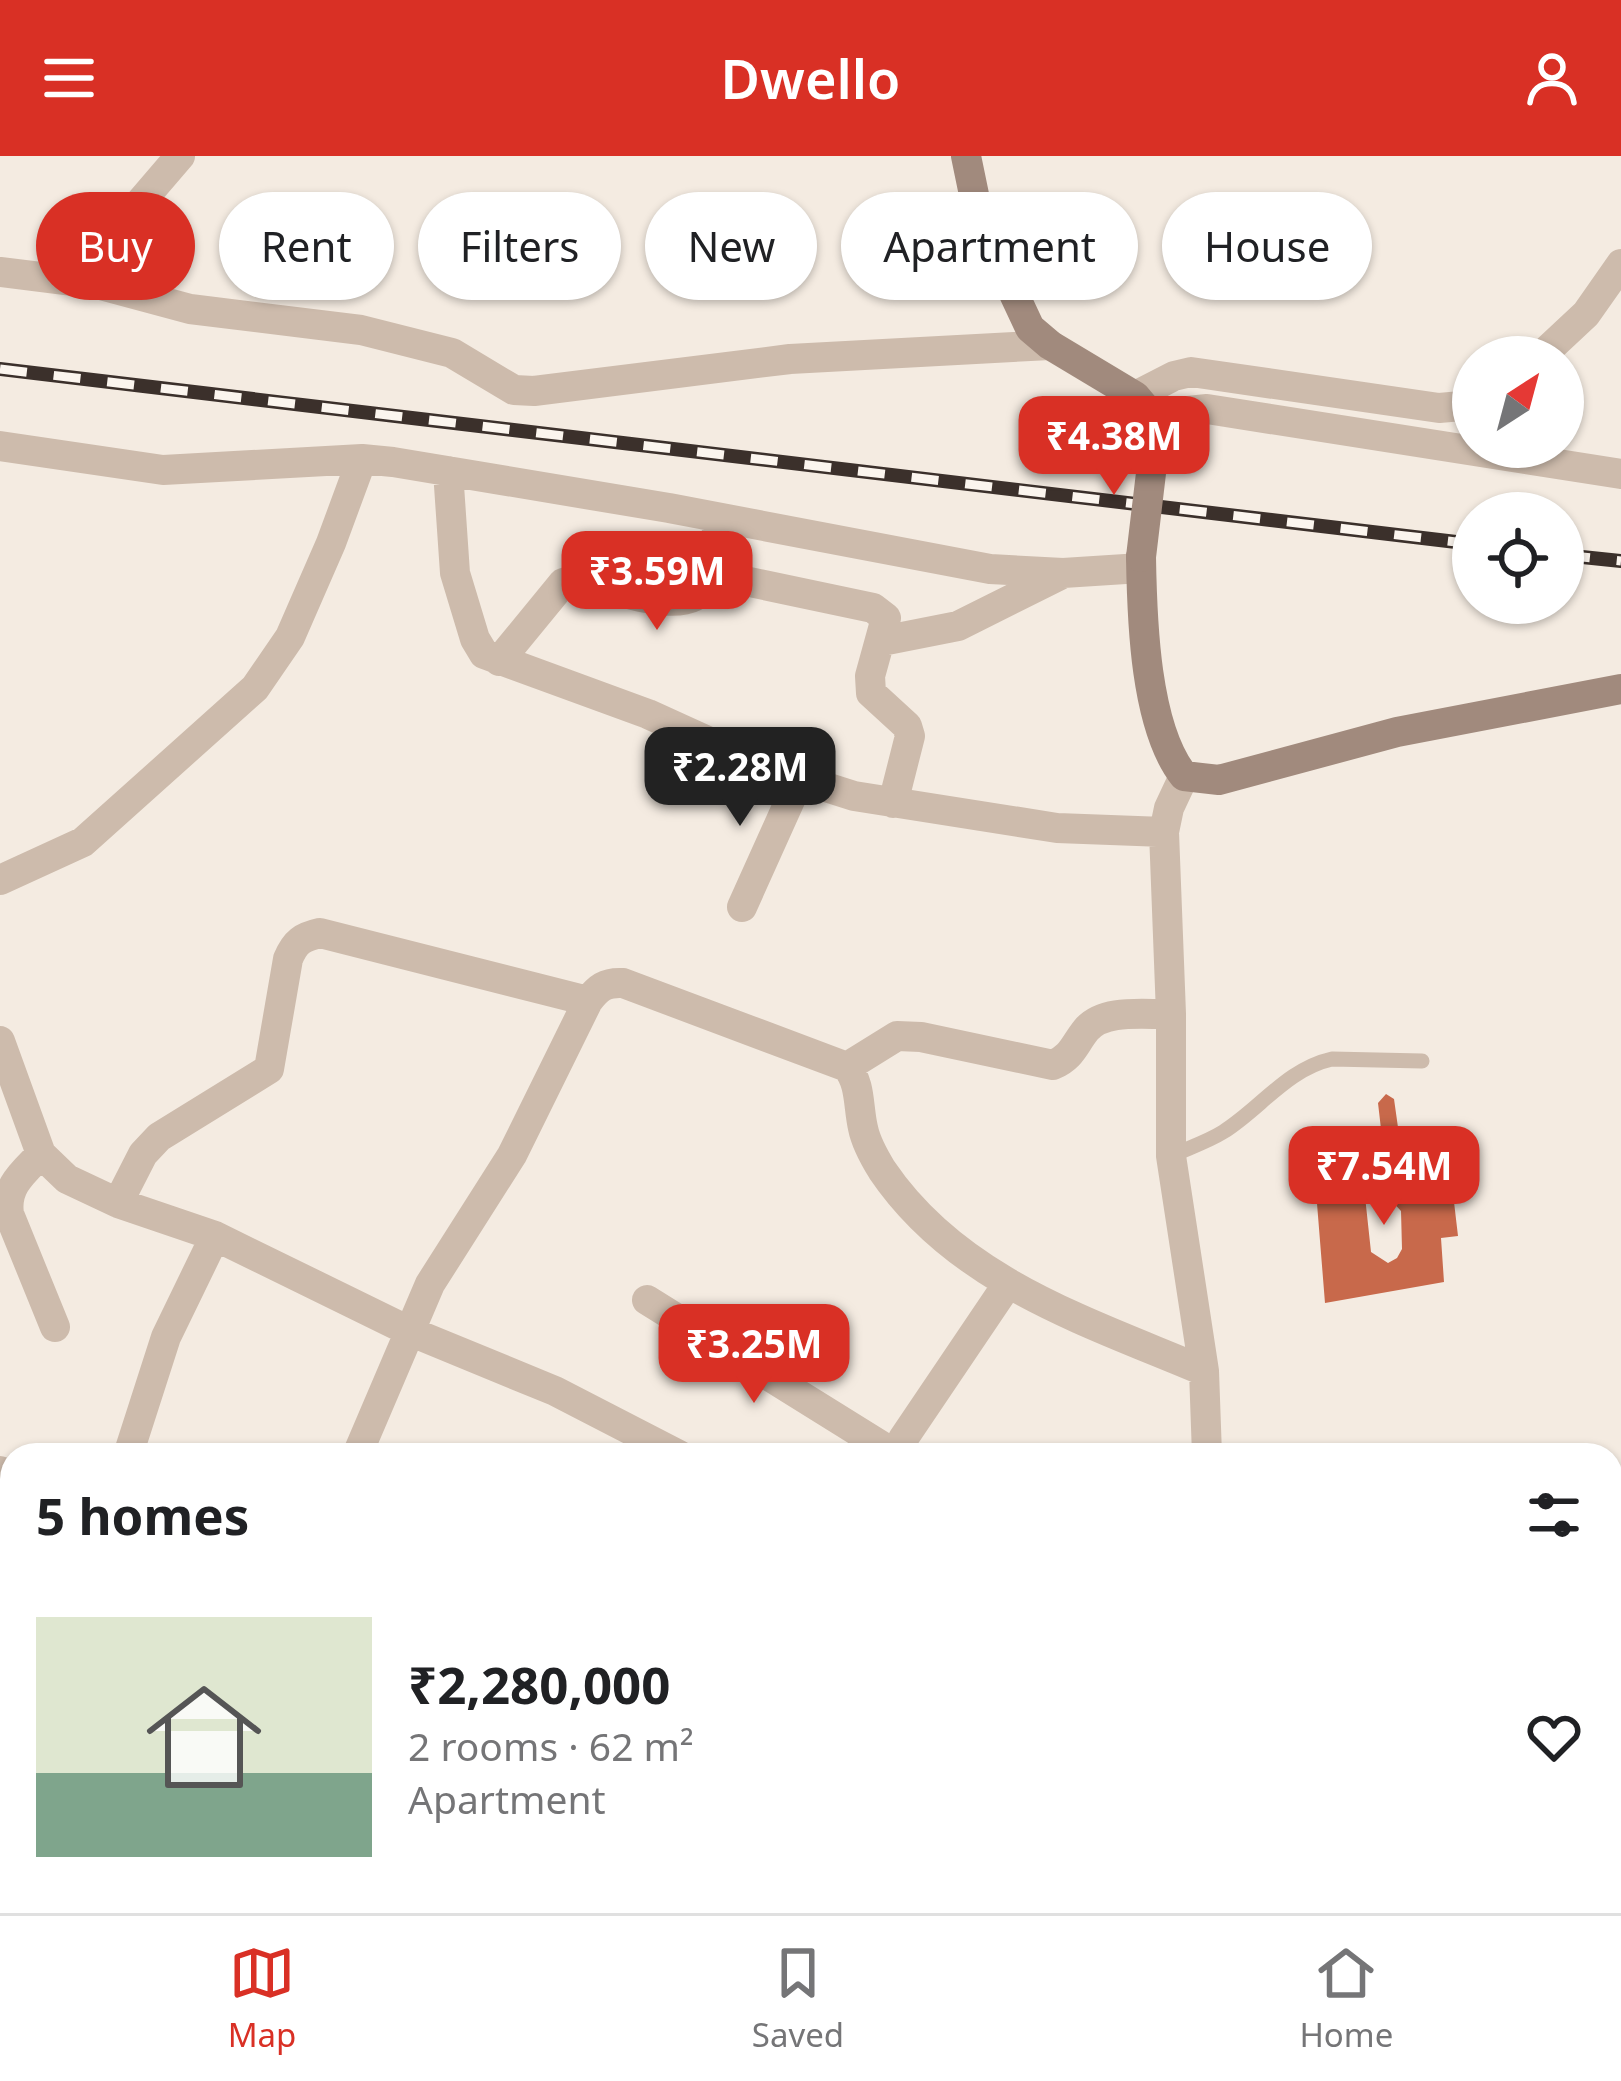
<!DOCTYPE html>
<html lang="en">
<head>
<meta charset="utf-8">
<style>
	:root { --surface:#fff; --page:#f6f6f6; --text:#202124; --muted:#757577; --line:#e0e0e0; --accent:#d93025 }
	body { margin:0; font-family:"Noto Sans",sans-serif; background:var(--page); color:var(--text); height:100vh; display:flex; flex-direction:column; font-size:45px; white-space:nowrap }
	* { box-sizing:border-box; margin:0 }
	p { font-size:39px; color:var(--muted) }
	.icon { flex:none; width:66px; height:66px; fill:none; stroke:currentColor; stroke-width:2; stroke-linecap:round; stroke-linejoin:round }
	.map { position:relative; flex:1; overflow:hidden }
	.drawer { position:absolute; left:0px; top:1287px; width:1623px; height:471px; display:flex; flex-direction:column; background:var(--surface); border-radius:36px 36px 0 0; box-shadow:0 3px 9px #0004 }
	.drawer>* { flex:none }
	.hud { position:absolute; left:36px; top:36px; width:1551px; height:108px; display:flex; gap:24px }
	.needle { width:78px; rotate:36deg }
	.fabs { position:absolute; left:1452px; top:180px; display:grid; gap:24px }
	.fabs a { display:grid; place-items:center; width:132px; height:132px; border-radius:50%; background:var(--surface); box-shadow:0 3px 9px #0004; font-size:60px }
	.price { position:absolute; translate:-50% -102px; padding:0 27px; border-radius:24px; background:var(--accent); color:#fff; font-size:39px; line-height:78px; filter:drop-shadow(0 3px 6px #0008) }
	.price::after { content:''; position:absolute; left:50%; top:72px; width:36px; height:27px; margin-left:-18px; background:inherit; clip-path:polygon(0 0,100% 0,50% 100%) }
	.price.selected { background:#222; color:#fff }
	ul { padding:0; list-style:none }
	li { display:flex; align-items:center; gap:36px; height:300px; padding:0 36px }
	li+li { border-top:3px solid var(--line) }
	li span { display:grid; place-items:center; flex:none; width:336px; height:240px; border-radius:0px; color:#555 }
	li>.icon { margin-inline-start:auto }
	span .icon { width:144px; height:144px; fill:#fffc; stroke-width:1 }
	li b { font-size:51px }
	h2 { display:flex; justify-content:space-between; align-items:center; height:144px; padding:0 36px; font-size:51px }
	.chip { padding:0 42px; border-radius:54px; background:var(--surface); box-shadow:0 3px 9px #0004; font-size:42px; line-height:108px }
	.chip.selected { background:var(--accent); color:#fff }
	header { display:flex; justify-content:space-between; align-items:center; height:156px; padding:0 36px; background:var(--accent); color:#fff; font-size:54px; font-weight:600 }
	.tabs { display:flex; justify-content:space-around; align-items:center; height:168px; border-top:3px solid var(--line); background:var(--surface); font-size:33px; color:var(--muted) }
	.tabs a { display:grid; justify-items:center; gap:6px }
	.tabs .selected { color:var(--accent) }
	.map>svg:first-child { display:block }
	.building { fill:#c8694b }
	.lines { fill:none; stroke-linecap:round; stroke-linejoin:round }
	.lane { stroke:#cdbbac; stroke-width:15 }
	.street { stroke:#cdbbac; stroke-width:30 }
	.secondary { stroke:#a18a7d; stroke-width:30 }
	.rail-casing { stroke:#3b302b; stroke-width:14 }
	.rail { stroke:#fbf5ee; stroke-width:9; stroke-dasharray:27; stroke-linecap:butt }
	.secondary-bridge { stroke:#a18a7d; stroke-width:30 }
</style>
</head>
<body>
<header><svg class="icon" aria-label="menu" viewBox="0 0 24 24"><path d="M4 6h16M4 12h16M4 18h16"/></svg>Dwello<svg class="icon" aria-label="person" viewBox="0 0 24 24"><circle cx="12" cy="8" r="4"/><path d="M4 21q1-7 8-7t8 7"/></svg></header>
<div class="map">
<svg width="1621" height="1757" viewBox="0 0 1621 1757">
	<rect width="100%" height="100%" fill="#f4ebe1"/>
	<!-- building -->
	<path class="building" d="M1386,938L1394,943L1404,1014L1429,1013L1430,1029L1437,1027L1438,1048L1454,1046L1458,1080L1441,1082L1444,1126L1325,1147L1316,1035L1364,1031L1371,1096L1388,1107L1397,1102L1402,1093L1401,1055L1389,1042L1378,947Z"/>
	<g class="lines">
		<!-- lane -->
		<path class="lane" d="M1171,1000C1188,992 1207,986 1223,976C1260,953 1287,913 1332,903L1422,905"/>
		<!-- street -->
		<path class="street" d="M0,116L97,128L190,153L361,174L452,197L514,234L534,235L790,203L1050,189
			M97,128L132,56L180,0
			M1540,201L1586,158L1621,108
			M1135,240L1174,220L1191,216L1439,252L1473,249
			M1151,259L1207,253L1621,318
			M0,290L163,314L362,303L393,306L669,352L990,413L1063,417L1141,412
			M448,315L455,417L475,483L484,498L648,558L769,613L854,640L1057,672L1164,676
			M707,417L873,452L886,462L870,520L871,537L907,570L910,580L893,647
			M882,485L958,470L1060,419
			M499,505L563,427L576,423C605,430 689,464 704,430C713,410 715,384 719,363
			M1184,620L1169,652L1164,676L1171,858V1000L1204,1215L1207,1299
			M0,724L83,686L255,532L290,481L331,387L362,303
			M742,751L800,622
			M0,885L41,998L67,1023L118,1047L215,1080L409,1175L555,1235L679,1299
			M847,911L897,880L921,881L1053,909C1072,901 1074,889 1086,874C1104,852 1146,859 1171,858
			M41,998C23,1017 5,1030 9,1058L55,1171
			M118,1047L143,998L159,981L269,913L288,803C295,786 302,781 320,777L588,845
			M647,1144L896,1299
			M128,1299L166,1181L215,1080
			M357,1299L430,1128L512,999L588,845C598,832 605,826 623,827L847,911C861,928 858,951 863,972C866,987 874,1001 882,1014C957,1125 1086,1165 1204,1215
			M896,1299L903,1283L1007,1129
			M0,1315L12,1321
			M1611,1403L1621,1407
			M1611,1527L1621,1504
			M0,1537L12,1523
			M0,1741L12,1730
			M41,1746L59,1757
			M772,1746L786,1757
			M120,1757L134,1746
			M720,1757L733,1746
			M862,1757L871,1746
			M1233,1757L1234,1746
			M1508,1757L1514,1746"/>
		<!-- secondary -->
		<path class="secondary" d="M966,0L979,63L1030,172L1050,189L1135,240L1151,259L1154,292
			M1141,401C1142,464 1145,571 1184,620L1219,624L1397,576L1621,533"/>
		<!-- rail casing -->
		<g class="rail-casing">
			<path id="rail" d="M0,213L1473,388
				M1563,399L1621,405"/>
		</g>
		<!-- rail -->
		<use href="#rail" class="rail"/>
		<!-- secondary-bridge -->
		<path class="secondary-bridge" d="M1141,401L1154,292"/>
	</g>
</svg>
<div class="fabs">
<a><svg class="needle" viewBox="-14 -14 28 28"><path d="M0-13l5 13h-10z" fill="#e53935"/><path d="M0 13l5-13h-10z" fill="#757577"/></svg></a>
<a><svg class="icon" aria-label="locate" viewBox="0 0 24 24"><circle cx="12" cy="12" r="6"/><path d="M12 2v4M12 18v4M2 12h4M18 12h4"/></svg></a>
</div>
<b class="price" style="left:1114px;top:342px">₹4.38M</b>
<b class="price" style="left:657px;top:477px">₹3.59M</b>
<b class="price selected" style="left:740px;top:673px">₹2.28M</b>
<b class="price" style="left:1384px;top:1072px">₹7.54M</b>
<b class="price" style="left:754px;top:1250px">₹3.25M</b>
<div class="hud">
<a class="chip selected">Buy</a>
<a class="chip">Rent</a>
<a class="chip">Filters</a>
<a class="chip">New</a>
<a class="chip">Apartment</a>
<a class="chip">House</a>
</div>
<section class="drawer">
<h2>5 homes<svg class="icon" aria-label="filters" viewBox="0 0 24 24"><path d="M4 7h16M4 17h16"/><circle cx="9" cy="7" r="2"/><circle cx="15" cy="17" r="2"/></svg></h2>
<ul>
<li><span style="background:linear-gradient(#dfe7d0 65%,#7fa58c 0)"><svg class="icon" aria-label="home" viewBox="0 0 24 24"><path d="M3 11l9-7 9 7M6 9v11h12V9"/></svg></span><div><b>₹2,280,000</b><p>2 rooms · 62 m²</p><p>Apartment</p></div><svg class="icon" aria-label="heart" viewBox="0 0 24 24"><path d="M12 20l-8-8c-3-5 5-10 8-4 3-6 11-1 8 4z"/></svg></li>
</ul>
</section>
</div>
<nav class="tabs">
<a class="selected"><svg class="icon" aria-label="map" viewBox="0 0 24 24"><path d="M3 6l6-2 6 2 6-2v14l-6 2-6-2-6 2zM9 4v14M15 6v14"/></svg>Map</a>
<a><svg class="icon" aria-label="saved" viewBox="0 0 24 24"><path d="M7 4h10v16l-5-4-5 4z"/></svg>Saved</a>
<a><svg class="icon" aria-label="home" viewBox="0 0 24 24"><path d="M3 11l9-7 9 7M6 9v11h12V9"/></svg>Home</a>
</nav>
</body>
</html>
